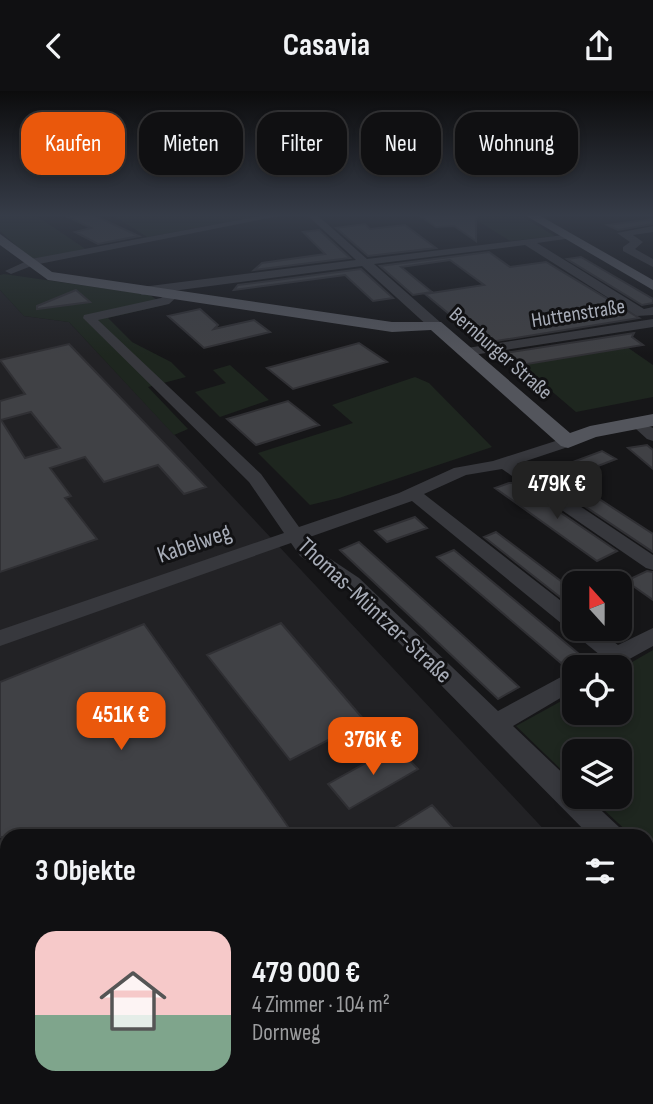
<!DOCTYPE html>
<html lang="de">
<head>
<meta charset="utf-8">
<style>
	:root { --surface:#101012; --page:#1e1e20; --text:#f1f3f6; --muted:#9c9d9f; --line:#303032; --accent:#ea580c }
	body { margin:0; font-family:"Sofia Sans Condensed",sans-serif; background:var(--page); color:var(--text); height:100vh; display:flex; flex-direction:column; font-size:26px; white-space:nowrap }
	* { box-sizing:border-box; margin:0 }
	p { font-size:23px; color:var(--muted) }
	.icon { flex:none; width:38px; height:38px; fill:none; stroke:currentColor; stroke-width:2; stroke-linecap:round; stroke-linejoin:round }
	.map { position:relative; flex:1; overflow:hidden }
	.drawer { position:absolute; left:0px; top:738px; width:654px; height:275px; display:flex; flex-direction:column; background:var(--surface); border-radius:21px 21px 0 0; box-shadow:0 4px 10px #0003,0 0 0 2px var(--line) }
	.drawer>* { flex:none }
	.guide { position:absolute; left:21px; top:21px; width:612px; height:63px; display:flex; gap:14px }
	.needle { width:46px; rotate:339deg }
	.fabs { position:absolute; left:562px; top:480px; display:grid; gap:14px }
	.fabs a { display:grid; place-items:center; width:70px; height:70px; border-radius:14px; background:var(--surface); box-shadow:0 4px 10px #0003,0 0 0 2px var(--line); font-size:35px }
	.price { position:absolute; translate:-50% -60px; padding:0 16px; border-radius:14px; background:var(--accent); color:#fff; font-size:23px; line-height:46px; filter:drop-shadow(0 2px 4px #0008) }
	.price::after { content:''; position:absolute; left:50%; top:42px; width:21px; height:16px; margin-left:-10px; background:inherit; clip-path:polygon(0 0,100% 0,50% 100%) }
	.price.active { background:#222; color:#fff }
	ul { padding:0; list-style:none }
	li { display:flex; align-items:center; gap:21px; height:175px; padding:0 35px }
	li+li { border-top:2px solid var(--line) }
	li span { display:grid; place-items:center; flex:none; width:196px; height:140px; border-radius:21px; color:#555 }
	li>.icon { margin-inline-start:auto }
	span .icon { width:84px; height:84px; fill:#fffc; stroke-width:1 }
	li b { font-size:30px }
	h2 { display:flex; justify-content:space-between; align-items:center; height:84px; padding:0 35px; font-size:30px }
	.pill { padding:0 24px; border-radius:21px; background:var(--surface); box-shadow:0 4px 10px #0003,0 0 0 2px var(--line); font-size:24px; line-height:63px }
	.pill.active { background:var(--accent); color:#fff }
	header { display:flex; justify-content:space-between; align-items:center; height:91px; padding:0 35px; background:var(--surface); font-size:32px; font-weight:700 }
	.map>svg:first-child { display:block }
	.built { fill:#222225 }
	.green { fill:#1e261f }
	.building { fill:#404145; stroke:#303034; stroke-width:2; fill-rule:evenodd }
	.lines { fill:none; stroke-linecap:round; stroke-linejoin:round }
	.minor { fill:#37383d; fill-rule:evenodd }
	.major { fill:#53555c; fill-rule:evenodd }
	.labels { text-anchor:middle; stroke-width:6; stroke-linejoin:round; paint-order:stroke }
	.far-street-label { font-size:21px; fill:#a8adb8; stroke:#111113 }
	.street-label { font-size:24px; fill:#a8adb8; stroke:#111113 }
</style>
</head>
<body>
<header><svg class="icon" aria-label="back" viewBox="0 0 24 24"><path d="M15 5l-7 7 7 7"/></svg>Casavia<svg class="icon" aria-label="share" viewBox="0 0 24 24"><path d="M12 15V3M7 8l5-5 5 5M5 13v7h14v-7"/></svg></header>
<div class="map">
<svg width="653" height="1013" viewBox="0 0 653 1013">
	<rect width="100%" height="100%" fill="#161618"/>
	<!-- built -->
	<path class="built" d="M0,199L24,225L69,231L550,745L7,746V1006H648V849L653,855V1013H0Z"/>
	<!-- green -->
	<path class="green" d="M12,123H34L87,159L33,170L0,140V125Z
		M111,123H270L147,146Z
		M467,123H518L555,145L510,150Z
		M4,183L150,204L164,214L108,227L132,251L171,271L186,286L148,296L188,338L174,344L69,231L24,225L0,199V184Z
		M627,256L653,274V306L576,321L521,274Z
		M230,274L269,309L220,326L195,301L226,292L213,279Z
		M415,286L429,292L492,356L339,407L310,414L258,362L353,332L332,314Z
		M653,559V766L648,760V746L632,745L589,705H620V660H574V691L516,635L574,603V621H620V578Z"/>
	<!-- building -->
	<path class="building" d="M62,123H91L139,145L98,153L75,141L91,137Z
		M417,123H476V150L454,135L436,136Z
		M653,128V133L618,139L607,134Z
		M365,133L370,138L405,134L436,157L368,165L336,137Z
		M319,139L350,167L254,179L262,172L325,163L303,141Z
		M489,161L510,176L546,171L639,227L478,253L449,227H454L425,203L484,194L450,169L401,176L432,201L413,204L380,175Z
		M581,166L653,208V212L642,214L567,168Z
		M361,178L393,207L373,210L345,184L234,199L238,194Z
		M76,199L90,211L37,218V215Z
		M200,218L218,234L214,238L254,229L270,241L204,257L168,225Z
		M634,242L632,246L643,254L521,274L498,269L492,264Z
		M359,252L387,271L293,298L267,277Z
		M69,253L206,396L184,403L158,374L104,391L85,366L50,377L71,405L65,407L97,448L0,481V310L25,303L0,269ZM31,321L60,357L25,367L1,329Z
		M288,310L319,334L256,354L227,328Z
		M647,354L653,359V378L628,357Z
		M602,360L616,368L567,387L653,443V461L538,384Z
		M509,392H517L617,460L597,470L495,397Z
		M415,426L427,437L387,451L375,440Z
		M496,441L574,500V517L484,446Z
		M359,451L459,541L519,596L498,608L340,459Z
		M454,459L512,507L579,563L561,572L437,466Z
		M647,480L653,481V509L626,490Z
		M281,532L365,630L290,669L207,564Z
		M144,533L282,727L295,746H0V591Z
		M396,655L418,678L349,718L328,693Z
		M432,714L461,746H402L395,737Z"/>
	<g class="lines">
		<!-- minor -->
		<path class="minor" d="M271,123H289L34,174L11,183L5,180L31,168Z
			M306,123H316L367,168L572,143V147L537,152L644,218L653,216V224L637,225L525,154L374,173L440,231V237H430L362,175L142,204L136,200L142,196L356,169Z
			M653,135V141L633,144L643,151L635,158L653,168V176L623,160V156L630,151L617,142Z
			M173,200L179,204L169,213L98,229L261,383L299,436L399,402L454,377L493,370L568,346L574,348L576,351L574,354L517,373L653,464V479L646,477L502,378L466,384L424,403L574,520V537H596L618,554L653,537V555L615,576H585L588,570L600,564L412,410L307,447L314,457L359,487L498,620L574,579V599L513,635L574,693V705H586L620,737L624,746H591L345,497L300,465L291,452L0,555V539L284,442L249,391L83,227L84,224L161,207Z
			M653,228V236L467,265L460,261L467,257Z
			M644,333L653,337V350L647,348L636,338Z
			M648,770L653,772V801L648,799Z"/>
		<!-- major -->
		<path class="major" d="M523,123H537L653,189V199Z
			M0,143L52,181L392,231H441L570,342L590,335L653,323V335L596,346L568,357L561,355L431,239L392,241L48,189L0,154Z"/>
	</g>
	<!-- sky -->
	<linearGradient id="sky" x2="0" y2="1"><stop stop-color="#0c0c0d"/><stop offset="0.47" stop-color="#363c48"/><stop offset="1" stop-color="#363c48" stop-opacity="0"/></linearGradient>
	<rect width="653" height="264" fill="url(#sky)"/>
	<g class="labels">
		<!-- far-street labels -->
		<g class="far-street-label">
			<text transform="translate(578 222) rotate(-9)" y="7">Huttenstraße</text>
			<text transform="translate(501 262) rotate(41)" y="7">Bernburger Straße</text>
		</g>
		<!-- street labels -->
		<g class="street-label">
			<text transform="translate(194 452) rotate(-19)" y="8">Kabelweg</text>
			<text transform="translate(375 519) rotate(43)" y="8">Thomas-Müntzer-Straße</text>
		</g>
	</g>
</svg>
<div class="fabs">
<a><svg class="needle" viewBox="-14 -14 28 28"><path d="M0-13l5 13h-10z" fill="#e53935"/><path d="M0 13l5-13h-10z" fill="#9c9d9f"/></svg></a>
<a><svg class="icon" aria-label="locate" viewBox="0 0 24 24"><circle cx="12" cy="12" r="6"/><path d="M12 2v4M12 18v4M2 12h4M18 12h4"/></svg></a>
<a><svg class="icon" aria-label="layers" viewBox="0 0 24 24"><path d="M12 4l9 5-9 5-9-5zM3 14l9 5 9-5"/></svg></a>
</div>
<b class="price active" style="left:557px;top:430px">479K €</b>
<b class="price" style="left:121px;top:661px">451K €</b>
<b class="price" style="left:373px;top:686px">376K €</b>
<div class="guide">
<a class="pill active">Kaufen</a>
<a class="pill">Mieten</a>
<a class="pill">Filter</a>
<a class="pill">Neu</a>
<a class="pill">Wohnung</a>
</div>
<section class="drawer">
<h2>3 Objekte<svg class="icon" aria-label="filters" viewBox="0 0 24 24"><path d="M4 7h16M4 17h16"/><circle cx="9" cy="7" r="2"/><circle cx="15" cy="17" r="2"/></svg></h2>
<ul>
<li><span style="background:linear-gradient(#f6c9c9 60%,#7fa58c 0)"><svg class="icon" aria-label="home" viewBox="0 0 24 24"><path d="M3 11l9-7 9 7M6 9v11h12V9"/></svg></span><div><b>479 000 €</b><p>4 Zimmer · 104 m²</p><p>Dornweg</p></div></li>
</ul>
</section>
</div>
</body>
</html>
